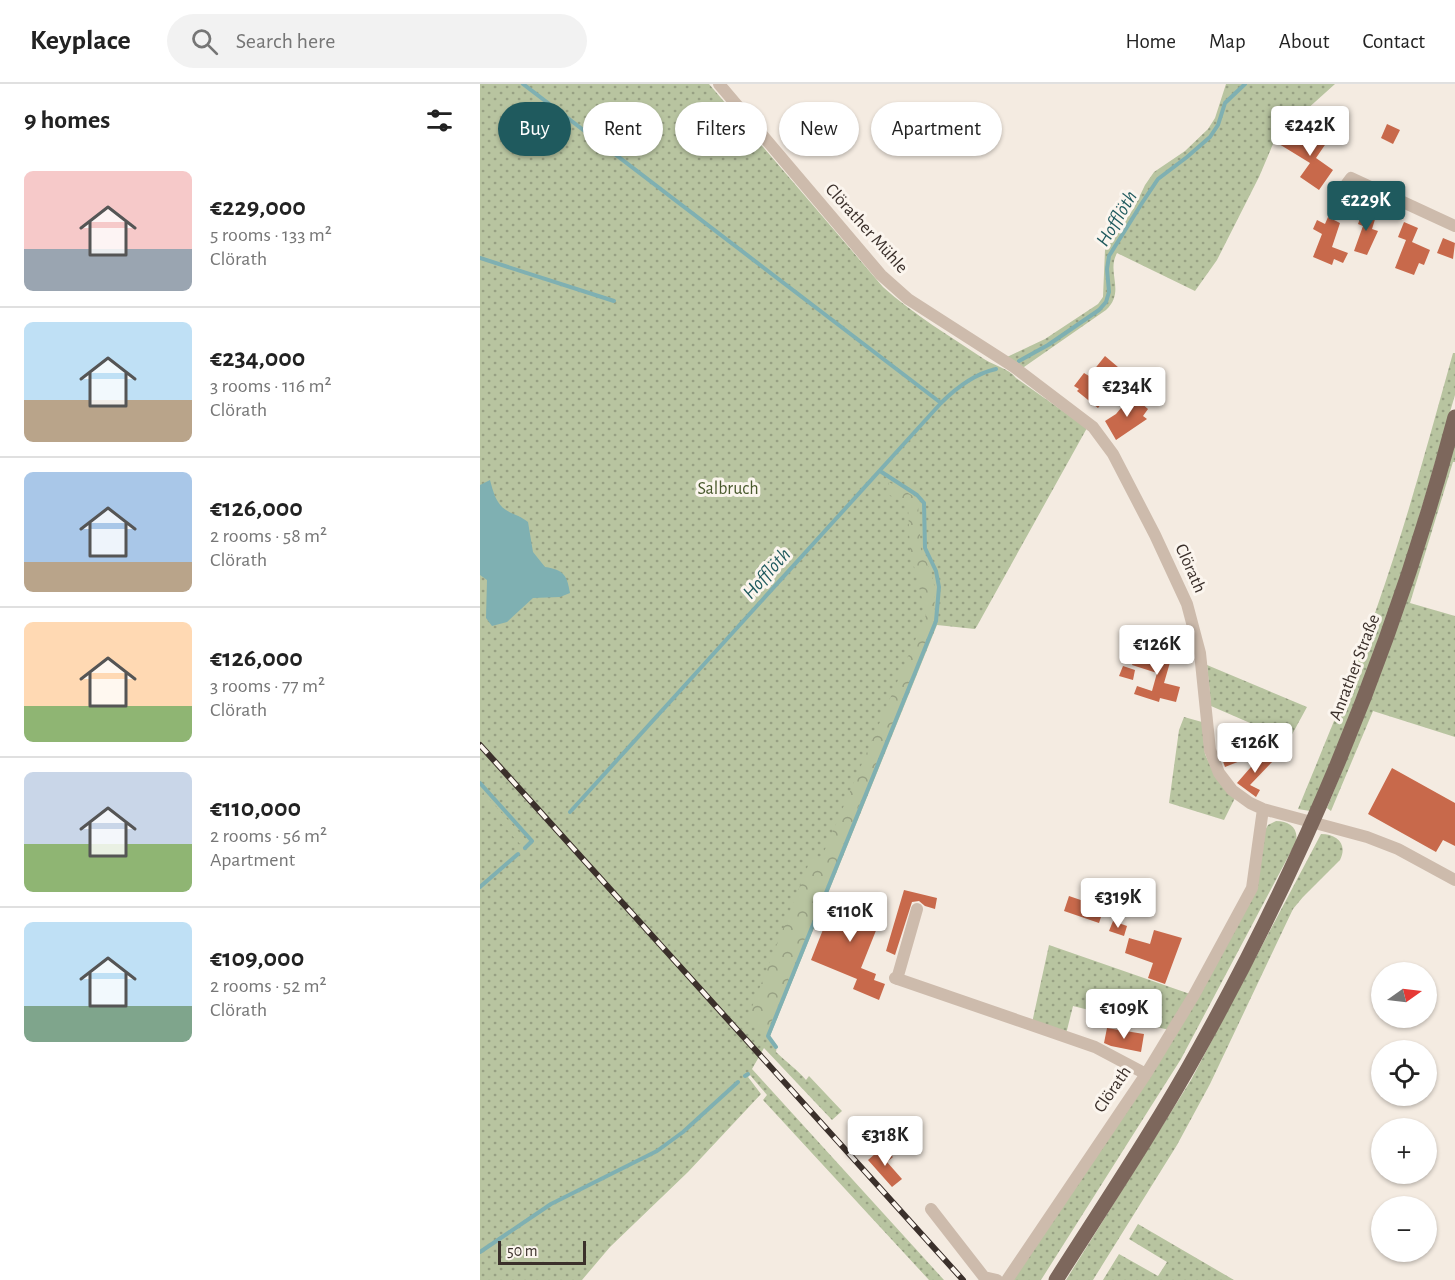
<!DOCTYPE html>
<html lang="en">
<head>
<meta charset="utf-8">
<style>
	:root { --surface:#fff; --page:#f2f2f2; --text:#222; --muted:#767676; --line:#e0e0e0; --accent:#1f5a5e }
	body { margin:0; font-family:"Alegreya Sans",sans-serif; background:var(--page); color:var(--text); height:100vh; display:flex; flex-direction:column; font-size:22px; white-space:nowrap }
	* { box-sizing:border-box; margin:0 }
	p { font-size:20px; color:var(--muted) }
	.icon { flex:none; width:33px; height:33px; fill:none; stroke:currentColor; stroke-width:2; stroke-linecap:round; stroke-linejoin:round }
	.map { position:relative; flex:1; overflow:hidden }
	.details { display:flex; flex-direction:column; background:var(--surface); width:480px }
	.details>* { flex:none }
	.guide { position:absolute; left:18px; top:18px; width:570px; height:54px; display:flex; gap:12px }
	.needle { width:39px; rotate:76deg }
	.buttons { position:absolute; left:891px; top:878px; display:grid; gap:12px }
	.buttons a { display:grid; place-items:center; width:66px; height:66px; border-radius:50%; background:var(--surface); box-shadow:0 2px 4px #0004; font-size:30px }
	.scale { position:absolute; left:18px; bottom:15px; width:88px; box-sizing:border-box; padding-left:6px; border:3px solid #3b302b; border-top:0; font-size:16px; line-height:21px; white-space:nowrap; color:#3b302b; -webkit-text-stroke:4px #fbf5ee; paint-order:stroke }
	.price { position:absolute; translate:-50% -51px; padding:0 14px; border-radius:6px; background:#fff; color:#222; font-size:20px; line-height:39px; filter:drop-shadow(0 2px 3px #0008) }
	.price::after { content:''; position:absolute; left:50%; top:36px; width:18px; height:14px; margin-left:-9px; background:inherit; clip-path:polygon(0 0,100% 0,50% 100%) }
	.price.on { background:var(--accent); color:#fff }
	ul { padding:0; list-style:none }
	li { display:flex; align-items:center; gap:18px; height:150px; padding:0 24px }
	li+li { border-top:2px solid var(--line) }
	li span { display:grid; place-items:center; flex:none; width:168px; height:120px; border-radius:9px; color:#555 }
	li>.icon { margin-inline-start:auto }
	span .icon { width:72px; height:72px; fill:#fffc; stroke-width:1 }
	li b { font-size:26px }
	h2 { display:flex; justify-content:space-between; align-items:center; height:72px; padding:0 24px; font-size:26px }
	.pill { padding:0 21px; border-radius:27px; background:var(--surface); box-shadow:0 2px 4px #0004; font-size:21px; line-height:54px }
	.pill.on { background:var(--accent); color:#fff }
	header { display:flex; align-items:center; gap:36px; box-sizing:border-box; height:84px; padding:0 30px; background:var(--surface); border-bottom:2px solid var(--line) }
	header strong { font-size:28px }
	nav { display:flex; gap:33px; margin-inline-start:auto; font-size:21px }
	.search { width:420px; height:54px; background:var(--page); display:flex; align-items:center; gap:15px; box-sizing:border-box; padding:0 21px; border-radius:33px; color:var(--muted); font-size:22px }
	main { display:flex; flex:1; min-height:0 }
	.map>svg:first-child { display:block }
	.green { fill:url(#green-dots) }
	.forest { fill:url(#forest-crowns) }
	.water { fill:#7fb0b2 }
	.lines { fill:none; stroke-linecap:round; stroke-linejoin:round }
	.stream { stroke:#7fb0b2; stroke-width:4 }
	.building { fill:#c8694b }
	.minor { stroke:#cdbbac; stroke-width:12 }
	.major { stroke:#7d675c; stroke-width:15 }
	.rail-casing { stroke:#3b302b; stroke-width:6 }
	.rail { stroke:#fbf5ee; stroke-width:4; stroke-dasharray:11; stroke-linecap:butt }
	.labels { text-anchor:middle; stroke-width:6; stroke-linejoin:round; paint-order:stroke }
	.street-label { font-size:18px; fill:#3b302b; stroke:#fbf5ee }
	.park-label { font-size:18px; fill:#4a5a2e; stroke:#fbf5ee }
	.water-label { font-size:20px; font-style:italic; fill:#1f5a5e; stroke:#fbf5ee }
</style>
</head>
<body>
<header>
<strong>Keyplace</strong>
<div class="search"><svg class="icon" aria-label="search" viewBox="0 0 24 24"><circle cx="10" cy="10" r="6"/><path d="M15 15l6 6"/></svg>Search here</div>
<nav><a>Home</a><a>Map</a><a>About</a><a>Contact</a></nav>
</header>
<main>
<section class="details">
<h2>9 homes<svg class="icon" aria-label="filters" viewBox="0 0 24 24"><path d="M4 7h16M4 17h16"/><circle cx="9" cy="7" r="2"/><circle cx="15" cy="17" r="2"/></svg></h2>
<ul>
<li><span style="background:linear-gradient(#f6c9c9 65%,#9aa5b1 0)"><svg class="icon" aria-label="home" viewBox="0 0 24 24"><path d="M3 11l9-7 9 7M6 9v11h12V9"/></svg></span><div><b>€229,000</b><p>5 rooms · 133 m²</p><p>Clörath</p></div></li>
<li><span style="background:linear-gradient(#bfe0f5 65%,#b9a48a 0)"><svg class="icon" aria-label="home" viewBox="0 0 24 24"><path d="M3 11l9-7 9 7M6 9v11h12V9"/></svg></span><div><b>€234,000</b><p>3 rooms · 116 m²</p><p>Clörath</p></div></li>
<li><span style="background:linear-gradient(#a9c7e8 75%,#b9a48a 0)"><svg class="icon" aria-label="home" viewBox="0 0 24 24"><path d="M3 11l9-7 9 7M6 9v11h12V9"/></svg></span><div><b>€126,000</b><p>2 rooms · 58 m²</p><p>Clörath</p></div></li>
<li><span style="background:linear-gradient(#ffd9b3 70%,#8fb573 0)"><svg class="icon" aria-label="home" viewBox="0 0 24 24"><path d="M3 11l9-7 9 7M6 9v11h12V9"/></svg></span><div><b>€126,000</b><p>3 rooms · 77 m²</p><p>Clörath</p></div></li>
<li><span style="background:linear-gradient(#c9d6e8 60%,#8fb573 0)"><svg class="icon" aria-label="home" viewBox="0 0 24 24"><path d="M3 11l9-7 9 7M6 9v11h12V9"/></svg></span><div><b>€110,000</b><p>2 rooms · 56 m²</p><p>Apartment</p></div></li>
<li><span style="background:linear-gradient(#bfe0f5 70%,#7fa58c 0)"><svg class="icon" aria-label="home" viewBox="0 0 24 24"><path d="M3 11l9-7 9 7M6 9v11h12V9"/></svg></span><div><b>€109,000</b><p>2 rooms · 52 m²</p><p>Clörath</p></div></li>
</ul>
</section>
<div class="map">
<svg width="975" height="1196" viewBox="0 0 975 1196">
	<defs>
		<pattern id="green-dots" width="8" height="8" patternUnits="userSpaceOnUse" patternTransform="scale(1.5)"><rect width="8" height="8" fill="#b8c4a0"/><path d="M2 2h.1M6 6h.1" fill="none" stroke="#97a083" stroke-width="1.8" stroke-linecap="round"/></pattern>
		<pattern id="forest-crowns" width="20" height="18" patternUnits="userSpaceOnUse" patternTransform="scale(1.5)"><rect width="20" height="18" fill="#b8c4a0"/><path d="M2 6a3 3 0 1 1 6 0M12 15a3 3 0 1 1 6 0" fill="none" stroke="#97a083"/></pattern>
	</defs>
	<rect width="100%" height="100%" fill="#f4ebe1"/>
	<!-- green -->
	<path class="green" d="M0,0H229L403,203C434,231 470,252 504,275C515,282 528,284 536,294L607,344L497,542L495,545L457,541L290,952L297,962L296,968C306,978 317,985 326,996L329,992L362,1027L352,1036L284,964L272,985L464,1196H449L283,1016L287,1011L270,991L268,993L281,1010L208,1088L130,1163L102,1196H0Z
		M746,0H855L796,53L779,93L737,176L715,207L637,169C626,189 646,207 626,226L544,283L542,284L527,273L565,255L618,220L623,213L625,166L654,124L665,101L674,88L705,67L728,45L735,34Z
		M973,269H975V311L923,488L878,614L830,727L818,725C845,659 873,593 896,526C926,441 949,355 973,269Z
		M975,355V378H973L930,519L975,532V653L893,627L851,727L847,724L890,617Z
		M727,581L827,623L809,656L731,622Z
		M704,633L722,638L725,670L736,694L755,714L744,736L689,719L699,646Z
		M796,737C809,737 819,744 816,758L701,975L561,1196H531L752,851L784,748L788,741Z
		M841,750C857,750 868,760 860,776L823,813L813,825L730,1000L697,1061L613,1196H586L711,996Z
		M569,861L710,910L689,946L593,922L586,950L552,939Z
		M658,1140L754,1196H623L639,1170L678,1192L687,1178L649,1155Z"/>
	<!-- forest -->
	<path class="forest" d="M409,398L433,412L438,420L441,466L451,488L455,505L454,537L286,951L292,960L268,933L331,774L340,777L446,531L430,466L428,421L406,409Z
		M0,705L46,756L40,760L0,716Z"/>
	<!-- water -->
	<path class="water" d="M10,396C13,407 16,420 26,426C34,431 41,432 48,438L53,468L65,483C84,486 87,491 90,509L80,513L53,514L27,538L12,542L6,534L7,496L0,491V401Z"/>
	<g class="lines">
		<!-- stream -->
		<path class="stream" d="M43,0L461,319
			M0,174L134,217
			M539,277L568,261L619,226L626,218L629,208L627,185L629,172L662,119L678,95L707,73L730,53L738,41L745,19L765,0
			M0,699L52,757L45,764
			M90,728L461,319C477,303 494,290 516,285
			M0,803L38,770
			M296,963L288,952L456,537L459,503L456,487L445,464L444,419L437,411L400,387
			M265,992L268,990
			M0,1168L71,1120L177,1067L203,1048L258,998"/>
	</g>
	<!-- building -->
	<path class="building" d="M907,40L920,46L913,60L901,54Z
		M835,45L849,55L836,74L853,86L839,106L820,93L830,79L799,60L806,49L824,61Z
		M884,124L897,129L892,145L898,147L887,171L874,167L883,142L878,140Z
		M848,133L860,139L852,163L868,169L863,179L854,175L852,181L833,173L842,150L833,145L837,136L845,140Z
		M924,138L938,144L932,158L950,166L944,181L939,179L934,191L915,184L926,156L918,153Z
		M963,154L975,159L973,175L957,169Z
		M625,272L645,289L618,324L597,307L599,305L594,302L604,289L609,292Z
		M652,311L668,325L663,332L667,335L636,356L625,337L636,330Z
		M652,543L663,547L659,558L648,554Z
		M678,564L693,568L684,599L700,603L696,618L680,614L679,618L654,610L657,602L672,607L677,589L652,581L656,569L675,574Z
		M643,582L655,586L653,596L639,592Z
		M753,659L760,677L745,683L739,666Z
		M784,668L793,677L770,701L780,706L776,713L757,699Z
		M912,684L975,719V762L963,756L956,768L888,730Z
		M424,806L457,814L455,825L445,822L439,817L432,818L415,871L406,867Z
		M357,810L403,829L381,884L396,890L394,896L405,900L399,916L373,905L377,895L331,876Z
		M589,812L624,824L619,839L584,827Z
		M633,837L647,842L644,852L629,847Z
		M674,846L702,854L685,900L668,894L673,879L645,869L649,854L670,860Z
		M619,928L630,930L627,941L616,939Z
		M627,944L664,950L661,968L631,962L624,959Z
		M403,1063L413,1073L407,1078L422,1095L412,1103L388,1076Z"/>
	<g class="lines">
		<!-- minor -->
		<path class="minor" d="M239,0L401,191L428,215L534,283L613,343L633,370L675,451L707,520L720,569L730,666L739,689L752,706L770,719L783,725L887,753L918,765L975,796
			M854,117L871,94L975,142
			M415,894L615,963L666,990
			M417,895L437,825
			M451,1125L504,1193L517,1196
			M527,1196L666,990L714,911L772,804L783,725"/>
		<!-- major -->
		<path class="major" d="M576,1196C625,1119 676,1043 720,963C830,765 917,553 975,333"/>
		<!-- rail casing -->
		<g class="rail-casing">
			<path id="rail" d="M0,661L483,1196"/>
		</g>
		<!-- rail -->
		<use href="#rail" class="rail"/>
	</g>
	<g class="labels">
		<!-- street labels -->
		<g class="street-label">
			<text transform="translate(387 144) rotate(48)" y="6">Clörather Mühle</text>
			<text transform="translate(711 484) rotate(66)" y="6">Clörath</text>
			<text transform="translate(874 583) rotate(-69)" y="6">Anrather Straße</text>
			<text transform="translate(632 1005) rotate(-56)" y="6">Clörath</text>
		</g>
		<!-- park labels -->
		<g class="park-label">
			<text x="248" y="410">Salbruch</text>
		</g>
		<!-- water labels -->
		<g class="water-label">
			<text transform="translate(636 134) rotate(-59)" y="7">Hofflöth</text>
			<text transform="translate(286 489) rotate(-48)" y="7">Hofflöth</text>
		</g>
	</g>
</svg>
<div class="buttons">
<a><svg class="needle" viewBox="-14 -14 28 28"><path d="M0-13l5 13h-10z" fill="#e53935"/><path d="M0 13l5-13h-10z" fill="#767676"/></svg></a>
<a><svg class="icon" aria-label="locate" viewBox="0 0 24 24"><circle cx="12" cy="12" r="6"/><path d="M12 2v4M12 18v4M2 12h4M18 12h4"/></svg></a>
<a>+</a>
<a>−</a>
</div>
<div class="scale">50 m</div>
<b class="price" style="left:830px;top:73px">€242K</b>
<b class="price on" style="left:886px;top:148px">€229K</b>
<b class="price" style="left:647px;top:334px">€234K</b>
<b class="price" style="left:677px;top:592px">€126K</b>
<b class="price" style="left:775px;top:690px">€126K</b>
<b class="price" style="left:638px;top:845px">€319K</b>
<b class="price" style="left:370px;top:859px">€110K</b>
<b class="price" style="left:644px;top:956px">€109K</b>
<b class="price" style="left:405px;top:1083px">€318K</b>
<div class="guide">
<a class="pill on">Buy</a>
<a class="pill">Rent</a>
<a class="pill">Filters</a>
<a class="pill">New</a>
<a class="pill">Apartment</a>
</div>
</div>
</main>
</body>
</html>
